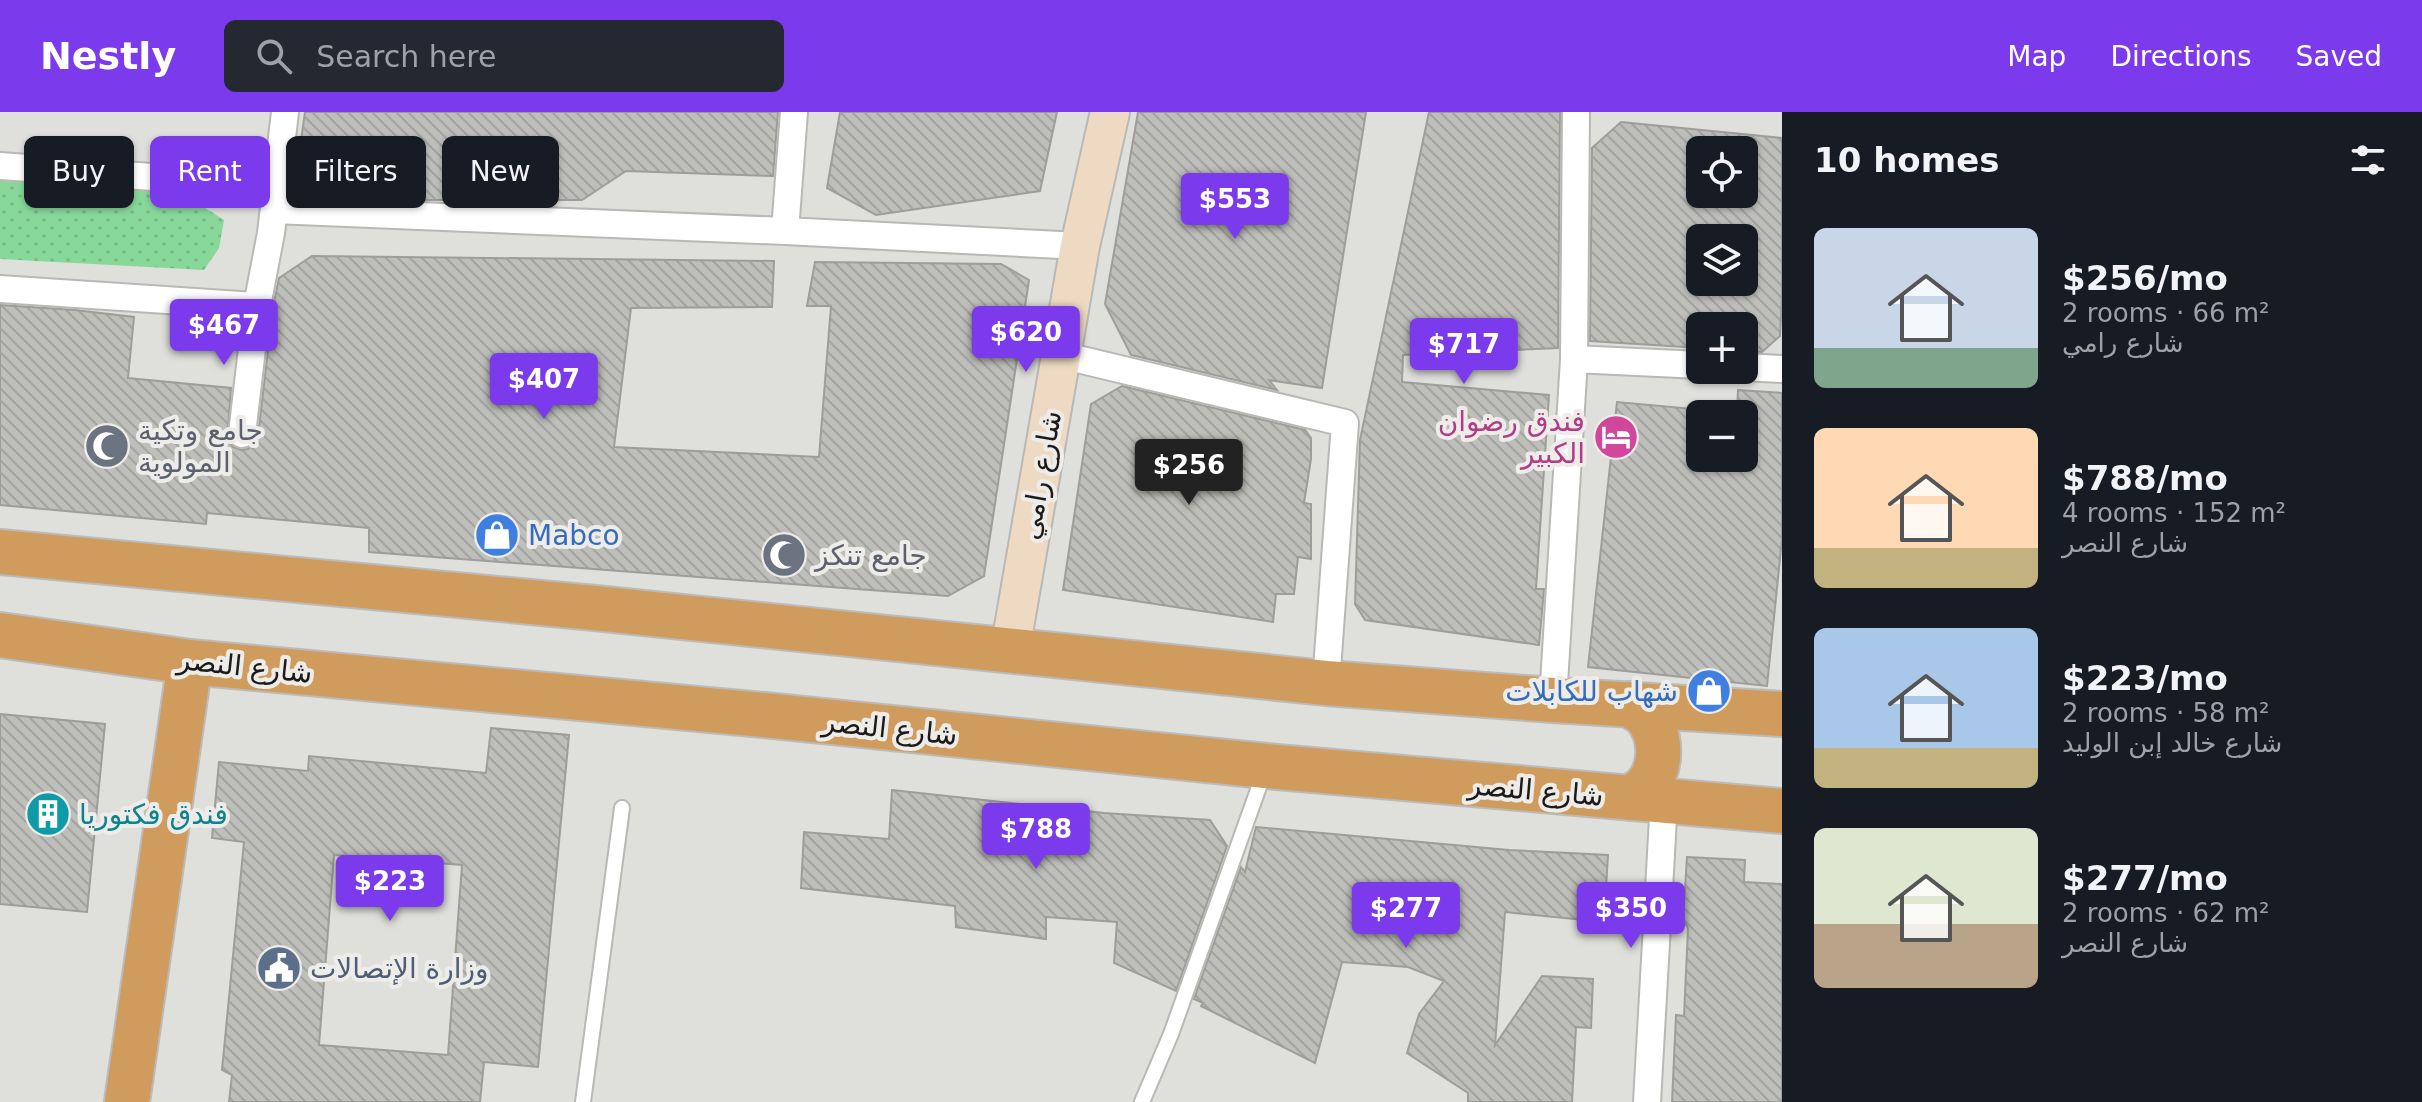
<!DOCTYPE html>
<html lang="en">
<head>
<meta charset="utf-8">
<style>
	:root { --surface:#171b24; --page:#242831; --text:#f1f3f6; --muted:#9ea1a6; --accent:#7c3aed }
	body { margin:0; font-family:"DejaVu Sans",Cairo,sans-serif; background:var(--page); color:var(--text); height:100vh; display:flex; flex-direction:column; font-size:30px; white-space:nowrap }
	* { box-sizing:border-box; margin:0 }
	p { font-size:26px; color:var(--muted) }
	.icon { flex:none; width:44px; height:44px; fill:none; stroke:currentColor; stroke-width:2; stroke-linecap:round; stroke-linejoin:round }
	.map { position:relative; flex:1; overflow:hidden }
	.panel { display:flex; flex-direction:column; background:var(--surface); width:640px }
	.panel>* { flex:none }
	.banner { position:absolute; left:24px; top:24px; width:760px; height:72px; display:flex; gap:16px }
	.controls { position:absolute; left:1686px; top:24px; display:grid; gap:16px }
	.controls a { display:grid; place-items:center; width:72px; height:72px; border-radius:12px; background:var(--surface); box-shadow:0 2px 6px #0004; font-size:40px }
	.price { position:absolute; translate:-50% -68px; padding:0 18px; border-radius:8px; background:var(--accent); color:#fff; font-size:26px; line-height:52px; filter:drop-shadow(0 2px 4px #0008) }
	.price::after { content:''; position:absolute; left:50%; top:48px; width:24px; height:18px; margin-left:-12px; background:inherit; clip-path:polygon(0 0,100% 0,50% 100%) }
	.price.current { background:#222; color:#fff }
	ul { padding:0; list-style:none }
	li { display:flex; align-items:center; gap:24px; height:200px; padding:0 32px }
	li span { display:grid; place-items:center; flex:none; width:224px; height:160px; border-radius:12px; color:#555 }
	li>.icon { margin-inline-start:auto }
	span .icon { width:96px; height:96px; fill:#fffc; stroke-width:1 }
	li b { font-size:34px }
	h2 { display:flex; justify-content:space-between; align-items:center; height:96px; padding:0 32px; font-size:34px }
	.pill { padding:0 28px; border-radius:12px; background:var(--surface); box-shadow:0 2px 6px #0004; font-size:28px; line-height:72px }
	.pill.current { background:var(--accent); color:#fff }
	header { display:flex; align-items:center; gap:48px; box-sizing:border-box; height:112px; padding:0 40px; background:var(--accent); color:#fff }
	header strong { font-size:38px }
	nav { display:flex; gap:44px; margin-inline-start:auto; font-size:28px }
	.search { width:560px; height:72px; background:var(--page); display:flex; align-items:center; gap:20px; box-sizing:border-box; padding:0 28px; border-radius:12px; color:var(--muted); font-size:30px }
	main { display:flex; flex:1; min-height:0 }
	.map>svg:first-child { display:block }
	.park { fill:url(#park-dots) }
	.building { fill:url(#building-back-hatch); stroke:#9d9d9a; stroke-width:2; fill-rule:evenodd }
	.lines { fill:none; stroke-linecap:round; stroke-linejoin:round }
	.service-casing { stroke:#b9b8b5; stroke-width:18 }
	.minor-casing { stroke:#b9b8b5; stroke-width:30 }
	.secondary-casing { stroke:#b9b8b5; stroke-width:42 }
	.trunk-casing { stroke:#bbbbba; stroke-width:48 }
	.service { stroke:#fff; stroke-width:14 }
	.minor { stroke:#fff; stroke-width:26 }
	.secondary { stroke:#eedac2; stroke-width:38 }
	.trunk { stroke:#d09c5e; stroke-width:44 }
	.labels { text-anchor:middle; stroke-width:8; stroke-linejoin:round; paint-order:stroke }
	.hotel-label { font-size:28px; fill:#b23c85; stroke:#edece9; text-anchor:end }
	.worship-label { font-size:28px; fill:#5b616d; stroke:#edece9; text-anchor:start }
	.street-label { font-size:28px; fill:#1c1b1a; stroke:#edece9 }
	.shop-label { font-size:28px; fill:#366cbe; stroke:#edece9; text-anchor:start }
	.culture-label { font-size:28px; fill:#0d838f; stroke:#edece9; text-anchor:start }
	.service-label { font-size:28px; fill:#4e5e75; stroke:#edece9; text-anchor:start }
</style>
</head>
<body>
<header>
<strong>Nestly</strong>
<div class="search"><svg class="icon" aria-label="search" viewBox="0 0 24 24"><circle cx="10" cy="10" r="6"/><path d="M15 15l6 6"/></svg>Search here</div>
<nav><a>Map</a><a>Directions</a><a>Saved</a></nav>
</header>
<main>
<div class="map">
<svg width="1782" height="990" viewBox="0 0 1782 990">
	<defs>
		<pattern id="park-dots" width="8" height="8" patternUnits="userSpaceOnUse" patternTransform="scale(2)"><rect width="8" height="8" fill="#88d89a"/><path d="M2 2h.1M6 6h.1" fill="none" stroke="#75b984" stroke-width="1.8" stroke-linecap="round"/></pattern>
		<pattern id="building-back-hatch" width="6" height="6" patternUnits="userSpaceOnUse" patternTransform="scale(2)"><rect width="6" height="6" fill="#bebeba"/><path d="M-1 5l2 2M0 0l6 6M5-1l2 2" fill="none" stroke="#a3a39f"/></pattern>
	</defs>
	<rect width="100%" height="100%" fill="#dfdfdb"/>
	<!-- park -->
	<path class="park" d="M0,69L179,79L224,108L219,136L204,158L0,147Z"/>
	<!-- building -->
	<path class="building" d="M305,0H778L773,64L626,59L582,88H416L313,84L296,64Z
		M840,0H1057L1040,79L876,103L827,76Z
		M1138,0H1366L1322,276L1269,268L1277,278L1131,243L1105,192Z
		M1429,0H1560L1558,236L1403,243L1402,270L1549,283L1536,477H1544L1539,533L1365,508L1355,492L1360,328Z
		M1621,10L1782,26V184L1780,224L1762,240L1744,239V214H1700V236L1590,229L1592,36ZM1700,38H1744V82H1700ZM1700,126H1744V170H1700Z
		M312,144L774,149L772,195L631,196L614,335L819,345L831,194H807L815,150L1001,152L1029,168L984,464L948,484L369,440V416L207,401L206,412L0,393V193L75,198L134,205L128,266L231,276L227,328L233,335L241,338L248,337L254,332L258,324L273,196L279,166Z
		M1122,274L1305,318L1311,326V347L1304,391L1311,392V447L1298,445L1294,482H1276L1273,510L1063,478L1091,292Z
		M1738,278L1782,281V427L1767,574L1588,555L1617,290L1737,301ZM1700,302H1744V346H1700Z
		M0,602L105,612L87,800L0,792Z
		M491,616L569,623L538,955L484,950L480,990H229L232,963L222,958L244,730L212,726L219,650L308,659L309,644L486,661ZM334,743L462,753L448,943L319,933Z
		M892,678L1104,701L1210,708L1227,734L1176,879L1114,851L1117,810L1046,805V827L956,815L955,794L801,776L804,720L889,727Z
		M1256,715L1509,738L1608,743L1604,810L1505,800L1495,933L1542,864L1593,867L1591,916L1576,915L1572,990H1468V981L1407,941L1419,902L1444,869L1408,855L1342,850L1315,951L1201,894L1203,891L1194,887L1241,755L1245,760Z
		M1687,745L1745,748L1744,770L1782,772V990H1672L1676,903L1684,904L1688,816L1683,808Z"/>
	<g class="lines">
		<!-- service casing -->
		<g class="service-casing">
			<path id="service" d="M583,990L622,696
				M1142,990L1171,922L1265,658"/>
		</g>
		<!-- minor casing -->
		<g class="minor-casing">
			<path id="minor" d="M794,0L785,119L1080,134
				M0,54L277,74
				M274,98L785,119
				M0,177L257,194
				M1061,243L1345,311L1326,571
				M1574,247L1700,253
				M1744,255L1782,257
				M242,322L257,194L271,121L285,0
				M1553,588L1574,247L1576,0
				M1647,990L1664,688"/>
		</g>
		<!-- secondary casing -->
		<g class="secondary-casing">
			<path id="secondary" d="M1010,538L1080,134L1110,0"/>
		</g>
		<!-- trunk casing -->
		<g class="trunk-casing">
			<path id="trunk" d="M0,440L595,496L1326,571L1553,588L1782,602
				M0,523L190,550L764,603L1266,654L1782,699
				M1629,592C1634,596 1641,599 1645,603C1662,622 1663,655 1646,674C1642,679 1635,682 1630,686
				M127,990L190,550"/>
		</g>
		<!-- service -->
		<use href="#service" class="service"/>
		<!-- minor -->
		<use href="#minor" class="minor"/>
		<!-- secondary -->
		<use href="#secondary" class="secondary"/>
		<!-- trunk -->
		<use href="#trunk" class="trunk"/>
	</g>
	<!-- icons -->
	<defs>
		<g id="hotel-disc" transform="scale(2.3)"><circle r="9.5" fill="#d1479c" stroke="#edece9"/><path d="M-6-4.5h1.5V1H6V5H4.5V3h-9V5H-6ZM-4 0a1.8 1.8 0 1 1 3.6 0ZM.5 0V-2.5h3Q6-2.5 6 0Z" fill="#fff"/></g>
		<g id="mosque-disc" transform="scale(2.3)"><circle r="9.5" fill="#6b7280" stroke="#edece9"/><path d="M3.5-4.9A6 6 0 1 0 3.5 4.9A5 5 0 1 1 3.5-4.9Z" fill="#fff"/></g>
		<g id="shop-disc" transform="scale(2.3)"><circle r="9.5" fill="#3f7fe0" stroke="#edece9"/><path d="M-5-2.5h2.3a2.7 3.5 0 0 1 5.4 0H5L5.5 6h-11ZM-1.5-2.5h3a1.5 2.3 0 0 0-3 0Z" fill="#fff"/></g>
		<g id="building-disc" transform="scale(2.3)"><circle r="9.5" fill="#0f9aa8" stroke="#edece9"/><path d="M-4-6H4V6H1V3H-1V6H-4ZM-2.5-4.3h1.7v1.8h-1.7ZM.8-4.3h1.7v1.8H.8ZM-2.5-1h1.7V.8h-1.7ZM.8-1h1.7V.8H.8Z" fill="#fff"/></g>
		<g id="civic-disc" transform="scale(2.3)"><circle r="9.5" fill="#5c6f8a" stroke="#edece9"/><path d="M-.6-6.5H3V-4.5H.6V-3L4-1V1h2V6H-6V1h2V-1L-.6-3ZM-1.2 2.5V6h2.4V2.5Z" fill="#fff"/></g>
	</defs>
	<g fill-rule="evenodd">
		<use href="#hotel-disc" x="1616" y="325"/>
		<use href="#mosque-disc" x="107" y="334"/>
		<use href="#shop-disc" x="497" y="423"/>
		<use href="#mosque-disc" x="784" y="443"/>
		<use href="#shop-disc" x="1709" y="579"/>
		<use href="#building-disc" x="48" y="702"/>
		<use href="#civic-disc" x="279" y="856"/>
	</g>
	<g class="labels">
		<!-- hotel labels -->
		<g class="hotel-label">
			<text x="1585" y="319">فندق رضوان<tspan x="1585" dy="32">الكبير</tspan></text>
		</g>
		<!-- worship labels -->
		<g class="worship-label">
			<text x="138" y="328">جامع وتكية<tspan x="138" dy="32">المولوية</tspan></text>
			<text x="815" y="453">جامع تنكز</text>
		</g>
		<!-- street labels -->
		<g class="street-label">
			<text transform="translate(1040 363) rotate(-80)" y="10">شارع رامي</text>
			<text transform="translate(245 554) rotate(6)" y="10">شارع النصر</text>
			<text transform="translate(890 616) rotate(6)" y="10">شارع النصر</text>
			<text transform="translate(1536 678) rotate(5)" y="10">شارع النصر</text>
		</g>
		<!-- shop labels -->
		<g class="shop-label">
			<text x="528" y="433">Mabco</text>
			<text x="1678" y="589" text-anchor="end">شهاب للكابلات</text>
		</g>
		<!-- culture labels -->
		<g class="culture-label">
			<text x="79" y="712">فندق فكتوريا</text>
		</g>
		<!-- service labels -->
		<g class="service-label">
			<text x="310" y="866">وزارة الإتصالات</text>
		</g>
	</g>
</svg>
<div class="controls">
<a><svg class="icon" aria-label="locate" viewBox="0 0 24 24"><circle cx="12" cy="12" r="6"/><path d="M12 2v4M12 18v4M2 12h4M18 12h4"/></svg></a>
<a><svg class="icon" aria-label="layers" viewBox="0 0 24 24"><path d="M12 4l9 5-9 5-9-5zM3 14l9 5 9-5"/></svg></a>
<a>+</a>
<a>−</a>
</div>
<b class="price" style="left:1235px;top:129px">$553</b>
<b class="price" style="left:224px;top:255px">$467</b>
<b class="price" style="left:1026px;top:262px">$620</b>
<b class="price" style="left:1464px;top:274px">$717</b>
<b class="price" style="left:544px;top:309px">$407</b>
<b class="price current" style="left:1189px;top:395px">$256</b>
<b class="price" style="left:1036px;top:759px">$788</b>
<b class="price" style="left:390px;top:811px">$223</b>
<b class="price" style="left:1406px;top:838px">$277</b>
<b class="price" style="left:1631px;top:838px">$350</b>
<div class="banner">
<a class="pill">Buy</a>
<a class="pill current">Rent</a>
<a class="pill">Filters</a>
<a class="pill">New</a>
</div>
</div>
<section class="panel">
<h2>10 homes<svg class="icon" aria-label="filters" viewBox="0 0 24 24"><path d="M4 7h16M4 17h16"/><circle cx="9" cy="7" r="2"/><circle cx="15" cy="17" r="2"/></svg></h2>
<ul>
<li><span style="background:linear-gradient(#c9d6e8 75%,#7fa58c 0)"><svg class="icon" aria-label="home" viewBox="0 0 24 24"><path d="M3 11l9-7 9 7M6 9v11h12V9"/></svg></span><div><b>$256/mo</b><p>2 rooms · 66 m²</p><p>شارع رامي</p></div></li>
<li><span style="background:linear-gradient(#ffd9b3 75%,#c2b280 0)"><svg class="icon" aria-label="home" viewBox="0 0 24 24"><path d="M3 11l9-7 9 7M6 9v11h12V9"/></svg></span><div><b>$788/mo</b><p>4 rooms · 152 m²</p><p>شارع النصر</p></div></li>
<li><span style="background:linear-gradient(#a9c7e8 75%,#c2b280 0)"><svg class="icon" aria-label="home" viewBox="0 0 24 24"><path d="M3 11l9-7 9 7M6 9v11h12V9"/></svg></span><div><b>$223/mo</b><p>2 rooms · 58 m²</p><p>شارع خالد إبن الوليد</p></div></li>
<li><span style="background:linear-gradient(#dfe7d0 60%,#b9a48a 0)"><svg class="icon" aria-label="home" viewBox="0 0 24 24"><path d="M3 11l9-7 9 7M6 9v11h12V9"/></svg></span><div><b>$277/mo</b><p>2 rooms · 62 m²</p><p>شارع النصر</p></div></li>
</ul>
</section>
</main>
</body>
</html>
